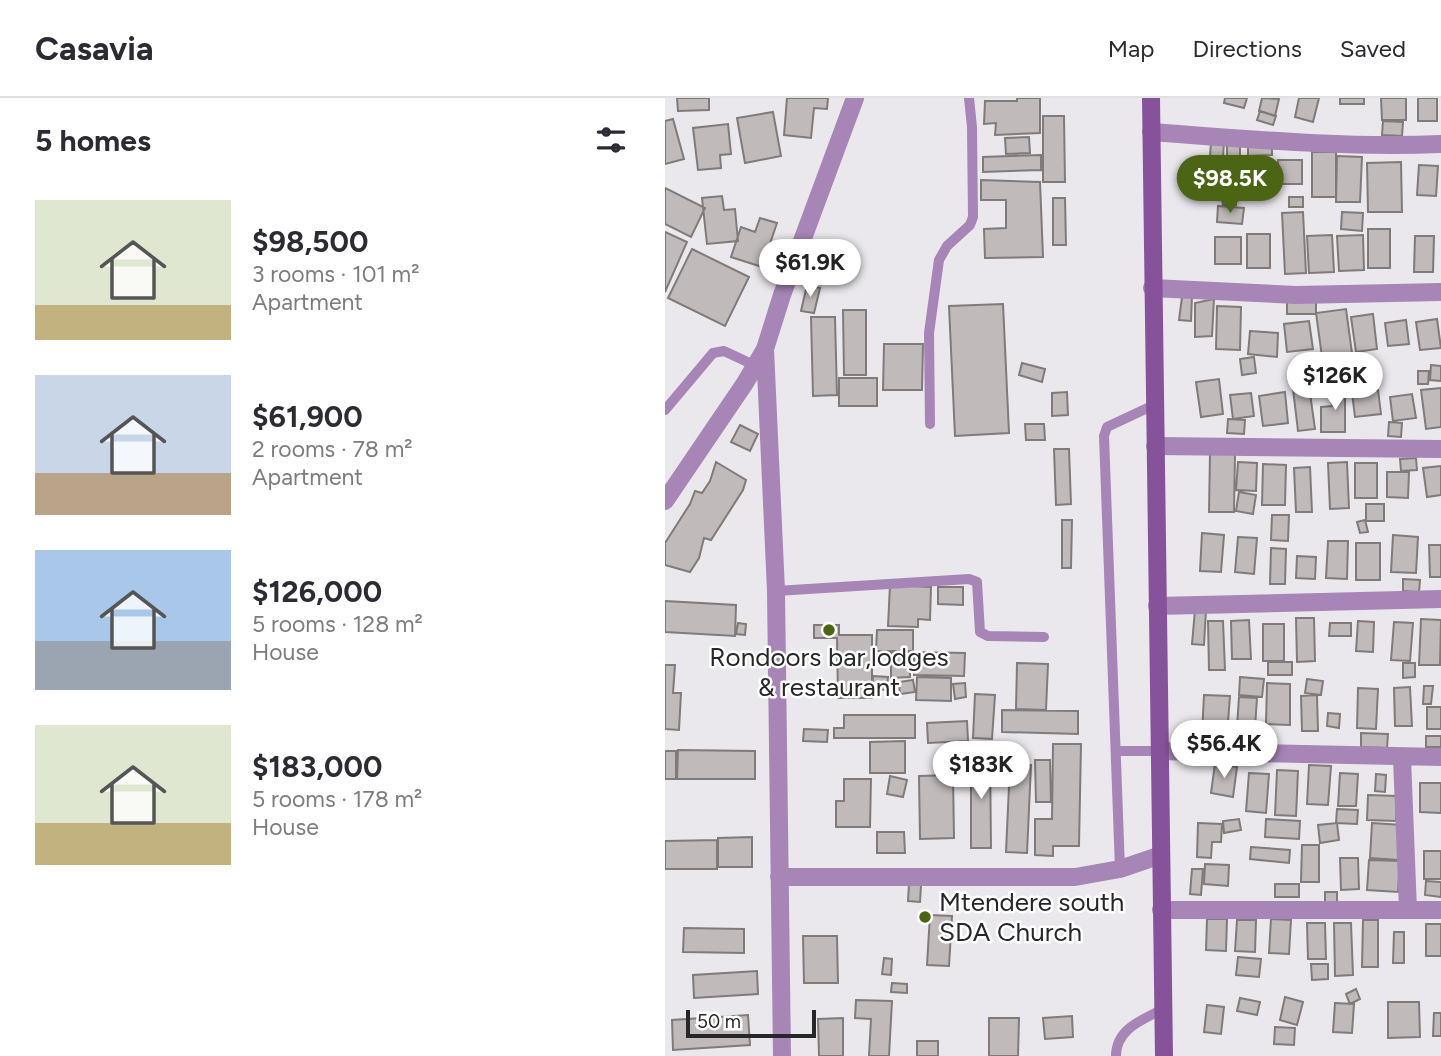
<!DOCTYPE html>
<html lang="en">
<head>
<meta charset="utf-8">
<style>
	:root { --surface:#fff; --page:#f7f7f7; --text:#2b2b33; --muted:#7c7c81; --line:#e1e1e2; --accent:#4c6515 }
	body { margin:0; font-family:Figtree,sans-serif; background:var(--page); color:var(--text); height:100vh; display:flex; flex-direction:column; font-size:26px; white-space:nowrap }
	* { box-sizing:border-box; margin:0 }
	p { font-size:23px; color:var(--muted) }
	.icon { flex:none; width:38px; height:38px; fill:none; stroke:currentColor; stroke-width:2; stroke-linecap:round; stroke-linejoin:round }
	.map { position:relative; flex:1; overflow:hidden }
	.sheet { display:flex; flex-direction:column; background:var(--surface); width:665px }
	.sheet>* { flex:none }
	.scale { position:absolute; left:21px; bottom:18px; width:130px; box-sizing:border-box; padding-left:7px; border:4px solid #272628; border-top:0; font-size:19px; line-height:24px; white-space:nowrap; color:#272628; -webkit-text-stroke:5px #fff; paint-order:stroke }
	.price { position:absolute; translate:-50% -60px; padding:0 16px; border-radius:24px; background:#fff; color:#222; font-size:23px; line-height:46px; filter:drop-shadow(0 2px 4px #0008) }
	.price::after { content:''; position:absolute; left:50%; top:42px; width:21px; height:16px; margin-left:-10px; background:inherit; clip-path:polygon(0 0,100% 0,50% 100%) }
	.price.selected { background:var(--accent); color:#fff }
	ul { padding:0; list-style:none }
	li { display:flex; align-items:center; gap:21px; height:175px; padding:0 35px }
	li span { display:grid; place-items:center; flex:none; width:196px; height:140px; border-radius:0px; color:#555 }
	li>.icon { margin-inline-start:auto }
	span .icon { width:84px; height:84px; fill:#fffc; stroke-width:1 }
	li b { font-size:30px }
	h2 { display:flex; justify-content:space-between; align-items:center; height:84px; padding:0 35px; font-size:30px }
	header { display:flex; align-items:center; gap:42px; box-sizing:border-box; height:98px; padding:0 35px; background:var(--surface); border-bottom:2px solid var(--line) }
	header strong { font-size:33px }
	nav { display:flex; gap:38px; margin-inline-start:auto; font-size:24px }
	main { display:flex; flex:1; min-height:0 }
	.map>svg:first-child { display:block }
	.building { fill:#c1baba; stroke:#807a79; stroke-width:2 }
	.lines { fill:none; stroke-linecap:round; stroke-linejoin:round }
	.lane { stroke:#a785b6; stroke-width:10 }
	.street { stroke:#a785b6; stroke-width:18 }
	.secondary { stroke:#86539a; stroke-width:18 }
	.poi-dot { fill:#4c6515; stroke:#fff; stroke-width:2.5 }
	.labels { text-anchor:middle; stroke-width:5; stroke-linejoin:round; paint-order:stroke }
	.poi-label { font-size:26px; fill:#272628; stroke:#fff }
</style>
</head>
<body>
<header>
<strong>Casavia</strong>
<nav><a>Map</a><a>Directions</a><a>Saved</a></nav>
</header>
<main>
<section class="sheet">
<h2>5 homes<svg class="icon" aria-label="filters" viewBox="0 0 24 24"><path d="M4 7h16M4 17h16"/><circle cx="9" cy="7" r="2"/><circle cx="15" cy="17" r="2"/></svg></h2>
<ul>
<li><span style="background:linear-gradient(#dfe7d0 75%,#c2b280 0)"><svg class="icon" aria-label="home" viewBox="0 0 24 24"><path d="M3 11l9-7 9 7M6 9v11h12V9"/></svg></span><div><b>$98,500</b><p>3 rooms · 101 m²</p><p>Apartment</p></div></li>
<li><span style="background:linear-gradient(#c9d6e8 70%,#b9a48a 0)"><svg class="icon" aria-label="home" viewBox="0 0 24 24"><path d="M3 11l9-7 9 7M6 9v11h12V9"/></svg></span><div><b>$61,900</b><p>2 rooms · 78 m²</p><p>Apartment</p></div></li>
<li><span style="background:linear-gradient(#a9c7e8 65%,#9aa5b1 0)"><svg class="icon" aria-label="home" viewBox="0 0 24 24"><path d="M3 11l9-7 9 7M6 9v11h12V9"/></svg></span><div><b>$126,000</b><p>5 rooms · 128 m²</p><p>House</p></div></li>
<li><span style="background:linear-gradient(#dfe7d0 70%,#c2b280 0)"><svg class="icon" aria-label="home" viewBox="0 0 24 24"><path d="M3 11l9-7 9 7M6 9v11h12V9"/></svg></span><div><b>$183,000</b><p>5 rooms · 178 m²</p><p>House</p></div></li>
</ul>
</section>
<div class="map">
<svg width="776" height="958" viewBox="0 0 776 958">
	<rect width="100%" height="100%" fill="#ebe8ed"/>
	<!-- building -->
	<path class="building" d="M12,0H44V12L13,13Z
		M122,0H163L162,11L149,10L146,40L119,37Z
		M352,0H375V35L330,37L331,25L319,26L320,3H352Z
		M560,0H582L579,10L559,5Z
		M597,0L614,1L610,18L594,13Z
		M634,0H654L648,24L630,19Z
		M675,0H699V6H675Z
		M716,0H741V22H717Z
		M753,0H772V23H753Z
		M595,13L611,18L608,27L592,22Z
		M108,14L116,58L80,65L72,20Z
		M378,18H399L400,84H378Z
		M8,21L19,61L0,66V23Z
		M718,23L738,24L737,38L717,37Z
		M63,26L66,56L55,57L56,70L33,72L28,30Z
		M364,39L365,55L341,56L340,40Z
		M546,43L559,44L558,59H545Z
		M575,46V62H562V47Z
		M607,47V57L583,58V48Z
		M647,54H671V99H647Z
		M376,57V72L318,74V59Z
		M672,58L697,59L695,104H671Z
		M613,62H637V86H614Z
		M583,63H605L606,90L583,91Z
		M736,64L737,114H703L702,65Z
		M526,65L547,66L545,94L525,93Z
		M551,65H571L572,96H551Z
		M754,67L773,68L771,98L752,97Z
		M316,82L375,84L378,159L320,160L319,131L341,130V102H316Z
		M0,90L40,110L26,139L0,126Z
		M57,98L59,112L70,111L73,143L42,146L37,100Z
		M571,99V107H558L557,100Z
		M624,99H638V109H624Z
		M388,100H400L401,147H388Z
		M553,108L579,110L577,126L552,124Z
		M638,114L641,175L620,176L617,115Z
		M677,114L698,115L697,133L676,131Z
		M95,120L112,125L97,169L66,159L76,129L90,134Z
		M703,131H725V170H703Z
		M0,134L22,144L0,194Z
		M582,136H605V170H582Z
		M667,137L669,174L644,175L642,138Z
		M698,137L699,172L674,173L672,138Z
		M750,138H769L768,174H749Z
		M550,139H576V166H550Z
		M27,151L84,179L60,228L3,200Z
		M142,187L155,190L149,215L136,213Z
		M527,198L526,223L514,222L517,199Z
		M622,200H651V216H622Z
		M549,201L547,238L530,239V205Z
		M338,206L344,335L290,338L284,208Z
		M552,208L576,209L575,252L551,251Z
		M681,211L687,255L657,259L651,215Z
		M178,212H201V277H179Z
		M708,216L712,251L691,254L686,219Z
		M146,219H170L172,297L148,298Z
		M772,221L776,250L755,252L751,224Z
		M741,222L744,246L723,248L720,225Z
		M644,223L648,251L622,254L619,226Z
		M585,233L613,235L612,259L583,256Z
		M219,246H258L257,292H218Z
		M589,259L591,275L577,277L575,261Z
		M357,265L380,271L377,284L354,277Z
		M766,267L776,268V283L765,282Z
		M753,273H764L763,286H753Z
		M174,280H212V308H174Z
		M554,281L558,316L536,319L531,284Z
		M644,288L650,331L633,333L628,291Z
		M665,289H680V334H656V309L667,308Z
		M776,290V329L761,331L756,292Z
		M713,292L716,316L690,319L687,295Z
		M402,294L403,317L387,318V295Z
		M620,294L623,325L598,328L594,298Z
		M586,295L589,318L568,321L565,297Z
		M747,296L751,320L728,323L725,299Z
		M563,321L580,322L579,336L562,335Z
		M724,324L737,325L736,339L723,338Z
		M360,326H379L380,342H361Z
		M75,327L93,336L85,353L66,344Z
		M389,351H404L406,406L391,407Z
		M545,355H570L569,414H544Z
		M751,360L752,372L736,373L735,361Z
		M51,364L81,382L78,392L46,442L39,440L34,460L25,474L0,467V445L25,406L30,393L37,395L45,383Z
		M573,364L592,365L591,393L571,392Z
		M682,364L684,410L665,411L663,365Z
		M690,365H712V400H690Z
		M598,366L621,367L620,407H597Z
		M776,368V397L762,399L758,370Z
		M645,369L647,414H631L629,370Z
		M722,374H744L743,400L722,399Z
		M574,394L591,397L588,416L571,413Z
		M701,406H719V423H701Z
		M607,417H624L623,443L606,442Z
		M397,422H407L406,470H397Z
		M700,422L703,434L695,435L692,424Z
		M537,435L559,437L556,474L535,473Z
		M728,437L753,439L751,475L726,474Z
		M573,439L592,440L589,476L570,474Z
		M663,443H683L682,481L661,480Z
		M691,445H715V482H691Z
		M764,447H776V479H765Z
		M606,450L621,451L620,486H605Z
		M632,458L651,459L650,481L631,480Z
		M738,481L755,482L754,494L738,493Z
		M225,487L266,489L265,522L253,521V529L223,528Z
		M273,489H298V507L273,506Z
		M0,503L71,507L70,538L0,534Z
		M530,512H541L539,547L527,546Z
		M631,520H649L650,563L632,564Z
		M756,521L776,522L775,567H754Z
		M584,522L586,561H567L566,523Z
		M543,523H558L560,572H544Z
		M693,523L709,524L708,554L691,553Z
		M729,524L748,525L745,563L726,562Z
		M73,525L81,526L80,537L71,536Z
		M665,525H686V538H664Z
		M598,526H619V563H598Z
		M149,527H174V537H207V600H173L172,540H149Z
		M212,532H248V553H211Z
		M226,554H245V579L226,580Z
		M249,554L300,555L299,578L249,577Z
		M603,564H627V577H603Z
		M352,565L383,566L381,612L351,611Z
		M738,565H750V579L738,580Z
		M0,567H10L8,595H16L14,632L0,631Z
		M208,578L223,579L222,592L207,591Z
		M252,579L286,580V603L251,602Z
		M575,579L599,581L597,599L574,597Z
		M642,581L658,583L656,597L640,595Z
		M248,582L250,594L235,596L234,584Z
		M300,585L301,599L290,601L288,586Z
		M602,585L625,586V627L601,626Z
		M759,588H768L766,606H758Z
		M745,589L747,628H730L729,590Z
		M693,590L713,591L711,631L692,630Z
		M310,596L330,597L327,641L308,640Z
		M539,597L565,598L562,637L537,636Z
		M652,597L653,633H637L636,598Z
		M574,599L592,600L590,630L572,629Z
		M762,609H776V631H762Z
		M337,612L413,613V636L337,634Z
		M663,615L675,616L674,630L662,628Z
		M179,617H250V640H169V630H179Z
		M302,623L303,643L263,645L262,625Z
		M139,631L163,632L162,644L138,643Z
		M696,635L723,636L722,650L696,649Z
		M761,638H776V649H761Z
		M240,643V675H205V644Z
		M388,646H416L414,748H388V758L370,757V721H387Z
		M13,652L90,653V681H12Z
		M0,653H11V681H0Z
		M306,656H325L326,750H306Z
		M370,662H385L386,704H371Z
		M345,666L366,667L362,755L341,754Z
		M550,666L572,669L568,699L546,695Z
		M644,667L666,668L663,707L642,706Z
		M612,672L633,673L631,718L610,717Z
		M584,675L604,676L601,715L581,713Z
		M675,675L693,676L691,708H673Z
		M711,676L721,677L720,694L710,693Z
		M288,677L289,740L255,741L254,678Z
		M225,678L242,682L238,699L222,696Z
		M179,681H206L205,729H171V703H179Z
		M755,685H776V715L755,714Z
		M703,697L732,698L731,723L702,722Z
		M672,711L693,712L692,726L671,725Z
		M574,721L576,732L559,735L558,723Z
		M601,721L635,723L634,741L600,739Z
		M533,725L557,726L556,744H547L546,760L532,759Z
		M672,725L674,742L655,745L653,727Z
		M707,725L737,727L734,762L705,760Z
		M212,734H239L240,755H212Z
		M87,739V769H53V740Z
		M52,742V771H0V743Z
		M637,747H654V784H636Z
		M586,749L625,752L624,765L585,761Z
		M759,753H776V781H759Z
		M675,760H693L694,791L676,792Z
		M704,762L735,763L733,794L702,792Z
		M540,766L564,767L563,788L539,786Z
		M527,771H538L536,797L525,796Z
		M761,783L776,784V799L760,797Z
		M244,786L256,787L255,804L243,803Z
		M610,786H634V799H610Z
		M660,794H672V804H660Z
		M265,817L287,818L284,868L262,867Z
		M542,821H562L561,853L541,852Z
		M606,821L626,822L624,856L604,855Z
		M572,822H591L590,854L570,853Z
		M698,822H713V869H697Z
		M642,825H660L661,861H643Z
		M669,825H686L688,877L670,878Z
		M761,826H776V858H761Z
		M19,830L79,831V855L18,854Z
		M729,834H739V865H728Z
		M138,838H172L173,885H139Z
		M573,859L596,861L594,879L571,877Z
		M219,860L227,861L226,877L217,876Z
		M646,866H663V881L647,882Z
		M92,873L93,896L29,900L28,877Z
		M227,885L242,886V895L226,894Z
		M691,891L695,901L685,906L681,896Z
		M620,899L638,904L632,927L615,922Z
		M575,900L595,904L592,917L572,913Z
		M191,902L227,903L224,958H204L206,921L190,920Z
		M723,904H754L755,939L723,940Z
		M670,905L689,906L687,935L668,934Z
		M542,907L559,909L556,936L539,934Z
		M769,915H776V938H768Z
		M83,917L85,947L8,952L7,922Z
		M407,918L408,939L380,941L378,920Z
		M178,920V958H154L153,921Z
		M324,920H354L353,958H324Z
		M610,929L630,930L629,947L609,946Z
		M252,943H273V958H252Z"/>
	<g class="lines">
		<!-- lane -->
		<path class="lane" d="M0,312L48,255L59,253L91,268
			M265,326L264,235L274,162L282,148L305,127L308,119L307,29L304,0
			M111,493L304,481L312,484L315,534L323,538L379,539
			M451,653H494
			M455,771L439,338L442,329L489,307
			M451,958C451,931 477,922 498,911"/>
		<!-- street -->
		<path class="street" d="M486,34C583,41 679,50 776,46
			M487,190L631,197L776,194
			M490,348L776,351
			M0,403L80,285L100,251
			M492,508L776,501
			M494,653L776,659
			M737,660L743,812
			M114,779H410L455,771L496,757
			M496,812H776
			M117,958L111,493L100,251L117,197L190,0"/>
		<!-- secondary -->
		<path class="secondary" d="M486,0L499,958"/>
	</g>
	<!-- markers -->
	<g class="poi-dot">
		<circle cx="164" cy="532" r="7"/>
		<circle cx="260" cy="819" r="7"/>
	</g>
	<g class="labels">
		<!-- poi labels -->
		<g class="poi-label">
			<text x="164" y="568">Rondoors bar,lodges<tspan x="164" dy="30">&amp; restaurant</tspan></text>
			<text x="274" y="813" text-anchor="start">Mtendere south<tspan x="274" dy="30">SDA Church</tspan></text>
		</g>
	</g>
</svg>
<div class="scale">50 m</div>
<b class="price selected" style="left:565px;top:117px">$98.5K</b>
<b class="price" style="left:145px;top:201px">$61.9K</b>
<b class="price" style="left:670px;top:314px">$126K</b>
<b class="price" style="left:559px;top:682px">$56.4K</b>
<b class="price" style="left:316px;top:703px">$183K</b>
</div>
</main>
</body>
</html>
